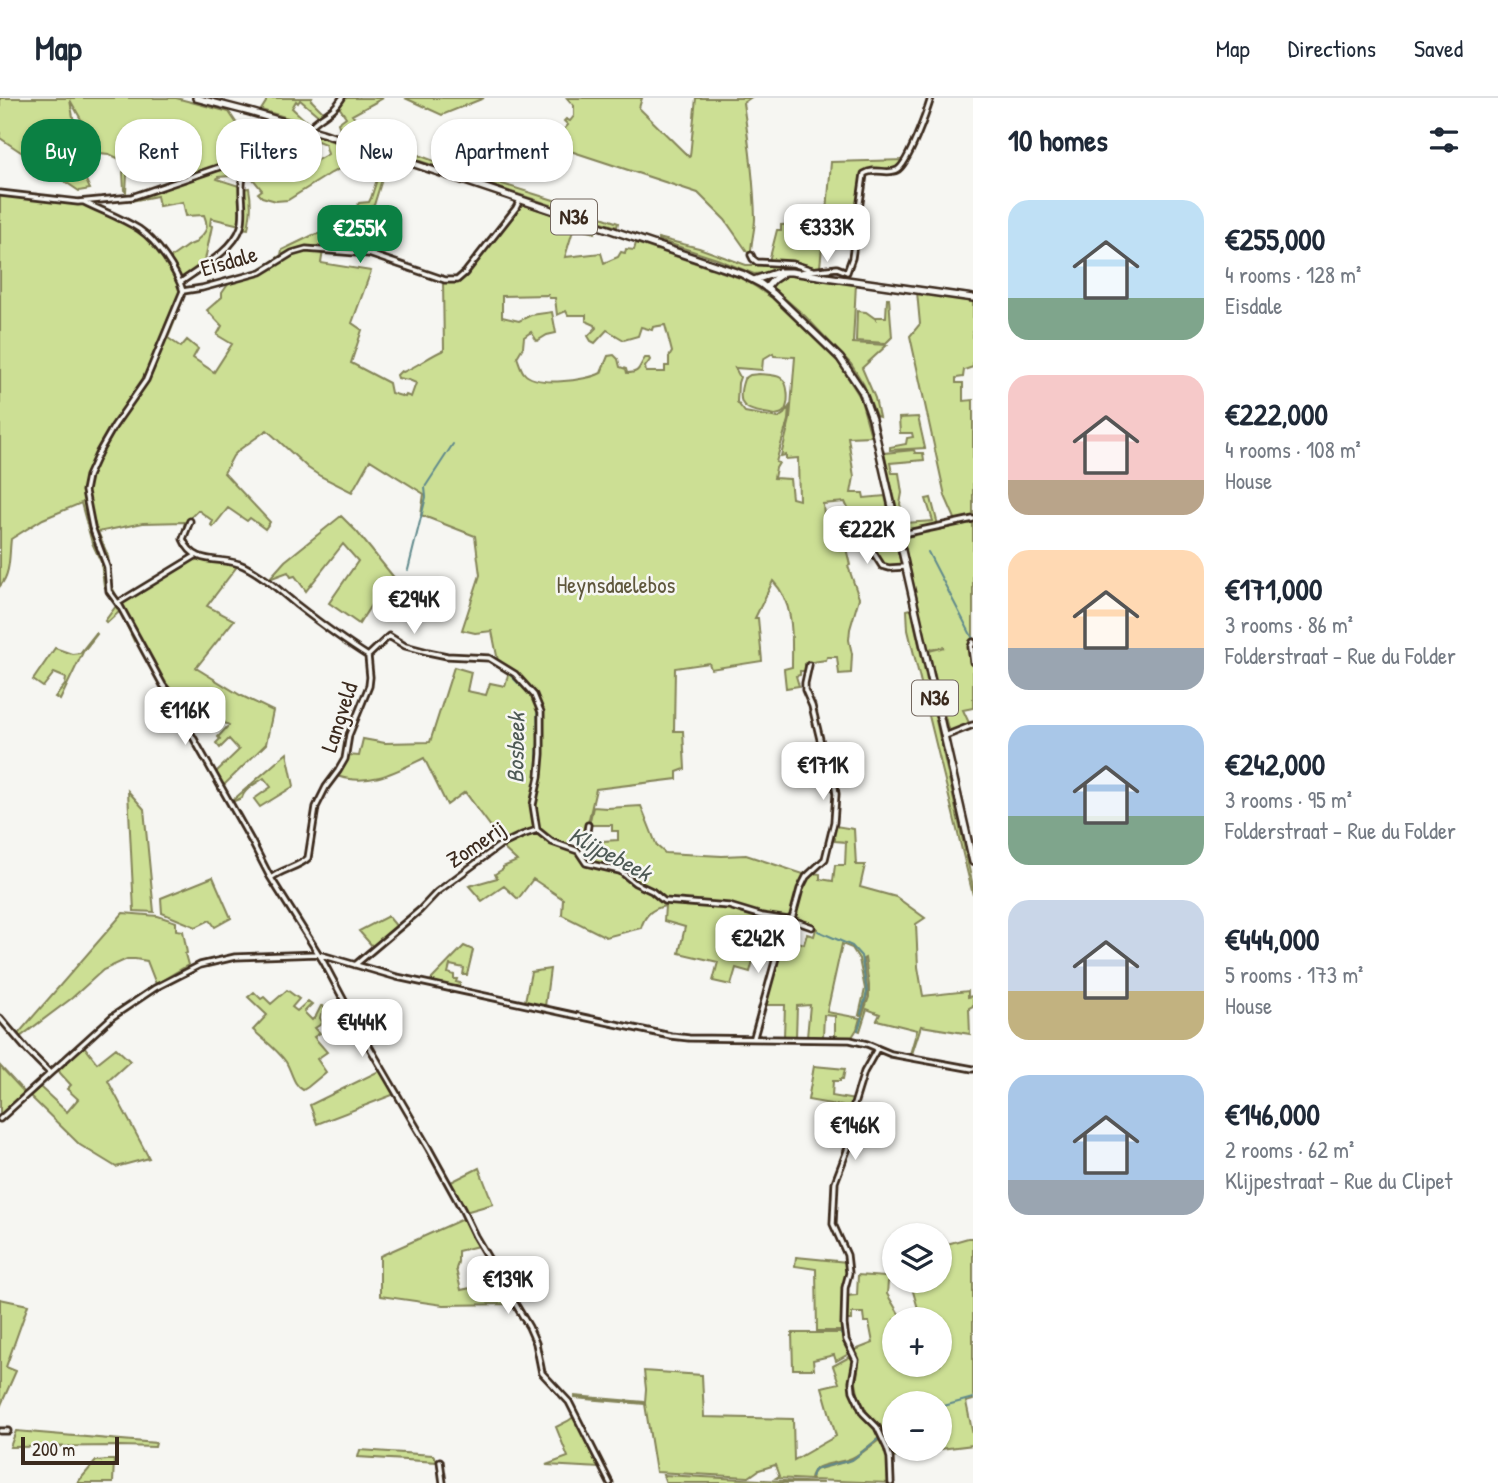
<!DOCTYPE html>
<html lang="en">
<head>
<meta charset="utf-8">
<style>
	:root { --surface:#fff; --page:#f6f6f7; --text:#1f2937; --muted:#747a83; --line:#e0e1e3; --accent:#0b8043 }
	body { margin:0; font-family:"Patrick Hand",sans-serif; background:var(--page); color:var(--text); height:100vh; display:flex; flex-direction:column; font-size:26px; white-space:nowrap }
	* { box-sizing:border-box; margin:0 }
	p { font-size:23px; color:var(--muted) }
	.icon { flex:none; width:38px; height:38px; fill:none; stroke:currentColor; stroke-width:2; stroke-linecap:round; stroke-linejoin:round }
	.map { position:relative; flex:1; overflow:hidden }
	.details { display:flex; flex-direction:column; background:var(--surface); width:525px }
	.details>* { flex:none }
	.banner { position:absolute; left:21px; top:21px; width:665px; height:63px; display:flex; gap:14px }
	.tools { position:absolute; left:882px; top:1125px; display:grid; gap:14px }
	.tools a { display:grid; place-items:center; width:70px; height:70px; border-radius:50%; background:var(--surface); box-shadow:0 2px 5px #0004; font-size:35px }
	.scale { position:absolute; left:21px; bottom:18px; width:98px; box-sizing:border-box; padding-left:7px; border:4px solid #3b2a1e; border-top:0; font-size:19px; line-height:24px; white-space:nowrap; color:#3b2a1e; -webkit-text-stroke:5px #f6f6f2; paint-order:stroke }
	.price { position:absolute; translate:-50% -60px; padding:0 16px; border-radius:14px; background:#fff; color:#222; font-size:23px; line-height:46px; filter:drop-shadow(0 2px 4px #0008) }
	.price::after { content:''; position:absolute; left:50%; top:42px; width:21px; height:16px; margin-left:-10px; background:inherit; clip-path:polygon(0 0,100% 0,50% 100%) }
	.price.current { background:var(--accent); color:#fff }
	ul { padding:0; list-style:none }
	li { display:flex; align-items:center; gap:21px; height:175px; padding:0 35px }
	li span { display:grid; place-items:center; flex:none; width:196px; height:140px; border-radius:21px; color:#555 }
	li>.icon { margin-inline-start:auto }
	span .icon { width:84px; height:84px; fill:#fffc; stroke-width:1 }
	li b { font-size:30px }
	h2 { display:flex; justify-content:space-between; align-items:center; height:84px; padding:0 35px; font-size:30px }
	.pill { padding:0 24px; border-radius:28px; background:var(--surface); box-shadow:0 2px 5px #0004; font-size:24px; line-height:63px }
	.pill.current { background:var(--accent); color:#fff }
	header { display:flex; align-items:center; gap:42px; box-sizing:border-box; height:98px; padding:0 35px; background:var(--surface); border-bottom:2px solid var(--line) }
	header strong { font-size:33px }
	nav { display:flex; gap:38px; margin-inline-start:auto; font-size:24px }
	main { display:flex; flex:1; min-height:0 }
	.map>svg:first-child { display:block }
	.green { fill:#ccdf94; stroke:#848459; stroke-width:2; fill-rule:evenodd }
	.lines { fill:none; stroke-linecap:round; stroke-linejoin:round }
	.stream { stroke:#618a8c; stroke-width:2 }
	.minor-casing { stroke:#3b2a1e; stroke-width:9 }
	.major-casing { stroke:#3b2a1e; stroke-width:10 }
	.minor { stroke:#f6f6f2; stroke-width:3.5 }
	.major { stroke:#f6f6f2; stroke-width:5 }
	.labels { text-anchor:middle; stroke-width:5; stroke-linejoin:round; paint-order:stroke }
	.shield { fill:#f6f6f2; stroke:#73675e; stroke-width:2 }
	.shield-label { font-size:21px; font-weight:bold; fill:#3b2a1e }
	.street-label { font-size:23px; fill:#3b2a1e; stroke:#f6f6f2 }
	.park-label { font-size:23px; fill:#5f573c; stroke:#f6f6f2 }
	.water-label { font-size:24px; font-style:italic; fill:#4e5a55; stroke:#f6f6f2 }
</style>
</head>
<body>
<header>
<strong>Map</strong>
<nav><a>Map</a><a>Directions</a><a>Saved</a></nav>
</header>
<main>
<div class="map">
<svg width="973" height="1385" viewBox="0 0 973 1385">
	<rect width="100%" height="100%" fill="#f6f6f2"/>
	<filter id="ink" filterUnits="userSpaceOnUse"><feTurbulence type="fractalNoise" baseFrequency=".0143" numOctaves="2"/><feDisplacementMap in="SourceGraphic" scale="14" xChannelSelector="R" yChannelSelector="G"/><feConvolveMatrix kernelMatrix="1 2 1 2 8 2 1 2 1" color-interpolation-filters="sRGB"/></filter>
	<g filter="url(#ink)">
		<!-- green -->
		<path class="green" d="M0,0H176L229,14L252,48L255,56L173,83C156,71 146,75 127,77L126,94L124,92L123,74L128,73V65L109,56L90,54L82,23L70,2L76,36L84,47L86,53L84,78L90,91L79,93L0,40Z
			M266,0H312L311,2L325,16L320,19L300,2L298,5L296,3L292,10L309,26L261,12L266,4Z
			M345,0H383L352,17L365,33L413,55L479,80L477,82L342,37L338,25L346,19L339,9Z
			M405,0H484L442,17Z
			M567,0H642L639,10L689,59L690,58L696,0H750L743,5C749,44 754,82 755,120C755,133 750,146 751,159L725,122L698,95L546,45L548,43H553L568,27L564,23L566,21L570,23L574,18V8Z
			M314,37L388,62L374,107L368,111H363V115L357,112V108L359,105L369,104L371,100L381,69L358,63L353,64L331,75L288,102L276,103L262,99L258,95L262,92L248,75L261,58L294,47L297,55L310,66L328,56L325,46L310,40Z
			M255,59L244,77L218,79L217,81L242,89V91L249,90C252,107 251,114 248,131L239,130L240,127L211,120L210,127L212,128L204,167L179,183L181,194L172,217L176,220L168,240L181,249L187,242L198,251L193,260L214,274L232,246L217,237L222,228L207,212L222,199V195L229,185L269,172L291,157L307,152L323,153L321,165L371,173L352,225L362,232L351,265L389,285L391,295L405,299L406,297L411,299L416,285L409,282L398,280L397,277L401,273L403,274C418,268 429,258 444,252L443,183L455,184L464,179L522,106L596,131L595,135L574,129L565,159L601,155L604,165L618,159L621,154L625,155L626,151L634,152L636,145L740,180L756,189L772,200L838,264L860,299L871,338L848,339L854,379L851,395H863L864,400L885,398L901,466L900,468C895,469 889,470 884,467C875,459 850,416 845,404L823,406L824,417L834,441L841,439L846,450L850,467L848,468L859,500L850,531L849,542L852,556L851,575L839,576L837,559H827L826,562L805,565V573H800V577L796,578L799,588L786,590L784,571L792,569C792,540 795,506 773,483L755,520H758L762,563L711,571L709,565L675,570L674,633H683L685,671L677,674V681L596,691L584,742L571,739L567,749C558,745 544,740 539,732C531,719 538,696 539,682C541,660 540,637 540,615L539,624V666L532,706L535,730V732L523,735L503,745L465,694L447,707L424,660C395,674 369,689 337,678L347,657L359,658L363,641L385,645L430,644L454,569L471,574L467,593L486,597L490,585L505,588L509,573L534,599L542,614C537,592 517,573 498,563L492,533L475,535L462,532L480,477L475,438L421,417L424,396L370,362L352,394L320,378L308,370L267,332L239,352L233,358L224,375L270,424L265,431L250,420L247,423L228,410L213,429L211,427L213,423L198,412L189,421L183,439H181L185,424L143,425L98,434L108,458L112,489L118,501L124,500L196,458L205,463L238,467L207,508L234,522L196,570L240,597L273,613L266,646L223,688L215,675L239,652L229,641L220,650L216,645L220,641L218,639L229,627L197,611L186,620L177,601L159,579L137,539L134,543L120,513L107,525L105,523L116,508L104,488L101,464L92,445L81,405L43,421L11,441C9,457 11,476 0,488V98L96,107L140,129L154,140L170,160L187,148L197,144V142C207,134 209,129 204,117L186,118L183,104L159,108L157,98L131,103V101ZM548,197L549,200H555L557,217L566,213L568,217H586V223L595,227L596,230L588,238L591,243L595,245L607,232L624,242L638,238L641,229L652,232L653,229L665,227L672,254L669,259V268H665V274H646L645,269L650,262L649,260H645C638,269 641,275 627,275L626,271L620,269L618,261L614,257L608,258L601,275C586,283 535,289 524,275C521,272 519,264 517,259L523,249L524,239L531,234L537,243L547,237L556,235L552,214L531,217L519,223L502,219V198ZM773,255L774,258L795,259L790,321L781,358L786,357V361L798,360L799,402L792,400L790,381L774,380L776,370L779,365L776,364L788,322L789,309L784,316L778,320L745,314L737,304L738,285L740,279L735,270L762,272L763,261Z
			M904,62L896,71H870L864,74L857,121L832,120L827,149H822L820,169H814L800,165L769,163L777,132H781V127L826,125L831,64Z
			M483,80L557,103L618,125L617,129L482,84Z
			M335,133L353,135L351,152L316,150L299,151L292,154L268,170L254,175L253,174L261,171L281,157L282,152L313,137Z
			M658,140L699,150L746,167H754L755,165L795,166L806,171L754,176L717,161L658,142Z
			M787,177L856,185L853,245L887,247L862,270L875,300L879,319L876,318L864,287L851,266L805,218L773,190V184L780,179Z
			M917,194L973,202V269L964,272L963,279L956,280V285H963V303L973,302V420L956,423L945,398L910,238L920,226Z
			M887,200H889L892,239L886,245L856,243L857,213L866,214L876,221V219H886Z
			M759,276C766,277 775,276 781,280C789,285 789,304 785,312C782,316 780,316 775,317C750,312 733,313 744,281L750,277Z
			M918,319L925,350L890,352V349L906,346L907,340L913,339L912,335H900L899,320Z
			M914,352L915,355H923L924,362L890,365L892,375H899L902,395L900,406L905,425L933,423L926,401L931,400L938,427L905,434L902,433L884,355Z
			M341,418L357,434L396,482L386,507L376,499L359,526L329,505L358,463L343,446L306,493L295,478L291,479L288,474L269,481L285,463Z
			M973,422V541L969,543L973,567V610L963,612L970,627L949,635L929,553L945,549L928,551L903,441L907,437Z
			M911,511L973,788V797L908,532L907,512Z
			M96,535L97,536L83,554L60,602L55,599L65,587L66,580L54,575L43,589L33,582L55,550L72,556L80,555Z
			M815,623H817L829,666L837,682L838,702L835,728L854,731L856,767H865L860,789L896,799L925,820L916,826L918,869L923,898L968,893V899L973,898V908L969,910L970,936L921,928L912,956H910L917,932L877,922L880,916L867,911L860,933L857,932L869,899V887L865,860L863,861L868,895L861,917H859L865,891L859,861L852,850L842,846L827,914L860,920L857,931L852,939H835V918L824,917L823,939H807L810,907L797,908L796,939H784L785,907H767V904H764L784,839L804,846L807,836L814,838L816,831H818L793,822C797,805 799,786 813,774V775L820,776V781L833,783L835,767H845L846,744L835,743V740H832L837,695Z
			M287,655L294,688L260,709L254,701L271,689L264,680C257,685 244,691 242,700L234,703L233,702Z
			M830,676C839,693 834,745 824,761C819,769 808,772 804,779C797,792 796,807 790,820L763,818L731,807L665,802L650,791L635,784L623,774L616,771L588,765L583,760L586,744L618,742V733H612V727H589L593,709L607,710L641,708L657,748L665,755L722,758L746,757L803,776C810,772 819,766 823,758C826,753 826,747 827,742C832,720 838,698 830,676Z
			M128,693L144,711L154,814L134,813Z
			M534,735L576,753L583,763L615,772L650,793L661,802L727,808L786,823L787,825L777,854L762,849L759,860L754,859L750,874L736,870L731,887L713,883L718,864L679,855L685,829L664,823L665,808C652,811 645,816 641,830L606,839L562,817L563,801L533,781L518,801L504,788L482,803L469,788L497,780L495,776L503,771V769L517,763L501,748L520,739Z
			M213,779L231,820L215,829L210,822L196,829L162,815L161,800Z
			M123,815L158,818L176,824V832L183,833L187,855L185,856L188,867L156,886L147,863L135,861H127L103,872L72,900L20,939L18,936Z
			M388,818L398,830L374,850L359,833Z
			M464,848L473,852L467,877H463L464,870L450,867L448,875L454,877V881H457L456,884L460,885L459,890L426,883H430Z
			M550,871L545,908L620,924V925L519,903H525L531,874Z
			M287,892L299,901L292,909L297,913L308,903L312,906L304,914L312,922L316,918L321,908H323L325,913L321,916L320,920L323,925L315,930L320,935L314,939L327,954L317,961L326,974L308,989L303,992C293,987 292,974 286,964C278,952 264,942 253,932L267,917L248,899L254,894L261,901L264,899L271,906Z
			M84,948L97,965L116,950L130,963L108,983L149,1060L116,1069L80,1047L30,998L40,989L67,1014L78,1001L67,991L71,987L60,975L59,972Z
			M0,968L25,995L0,1018Z
			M814,968L845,971L843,981H840V983H833L832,998L855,1002L853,1010L808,1002Z
			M381,972L395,996L317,1026L310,1007Z
			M479,1070L493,1106L465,1114L449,1085Z
			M465,1120L478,1148L458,1153V1164L456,1171L461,1192L475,1189L474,1187L498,1180L513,1206L443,1207L380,1198V1158Z
			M968,1140H973V1302L966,1304L973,1337V1347L915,1354L893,1360L881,1329L867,1314L858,1296L856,1285L859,1266L858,1257L855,1252L873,1245L869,1224H864L863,1215H852V1222H846V1198L857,1197L858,1177L885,1179L894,1174V1178L888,1184L887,1196L902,1221L894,1222V1267H940V1222L921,1221L910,1183H940V1148ZM894,1306H940V1351H894Z
			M796,1159L847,1164L848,1175L845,1189L843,1233H817L816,1171L795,1168Z
			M0,1201L28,1207L6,1269L16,1273L0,1309Z
			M792,1235H843L852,1254L836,1263L834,1257L813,1262L814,1271H793Z
			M853,1257L855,1263L851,1286L864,1318L875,1328L880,1339C871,1346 862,1355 852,1360C839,1367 810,1363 810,1382L776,1380L779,1378L775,1367L759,1372L749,1379L656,1374L645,1306L575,1300V1298L645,1304L646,1291L644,1273L702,1277L704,1319L793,1321L794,1362L836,1338L822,1289L839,1285L833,1268Z
			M575,1318L601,1369L600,1370L546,1367L568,1359L556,1329L568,1323Z
			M16,1333L156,1345L155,1349L120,1348L10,1349Z
			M882,1340L888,1357L890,1385L811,1382L812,1376L815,1372L852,1362Z
			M360,1352L433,1357L439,1364L358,1359Z
			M107,1362H114L113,1385H77L96,1363Z
			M663,1377L823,1385H666Z"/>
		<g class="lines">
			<!-- stream -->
			<path class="stream" d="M928,454L972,539
				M408,472L426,399L425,389L453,346
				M510,577L532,599L537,609L538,642L536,680L531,707L534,731
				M541,738L549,744
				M554,746L568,751
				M656,799L663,805
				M709,808L724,809
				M739,813L763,820L785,823
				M818,833L852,848L861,858L867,894L861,916
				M858,932L862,919
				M834,1083L846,1048L847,1028
				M833,1088L830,1125L841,1146
				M841,1233L842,1217
				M841,1236L850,1254
				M853,1296L859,1310
				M940,1309L973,1300
				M861,1315L869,1324
				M873,1328L879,1340
				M883,1338L894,1332
				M811,1379L813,1373L819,1370L852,1362L878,1341"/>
			<!-- minor casing -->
			<g class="minor-casing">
				<path id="minor" d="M0,95L78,104L132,99L296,43C303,39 307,33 312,27C323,16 333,15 342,0
					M84,104C102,113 122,120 139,131C157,143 177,173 183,193L146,282L114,328L99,354L88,378L85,393L92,429L107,469L109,493L120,508L163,587L178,606L185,625L252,744L269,777L323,863L359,931L429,1051L462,1111L475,1138L529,1229L536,1245L542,1275L569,1304L610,1385
					M751,157L753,161L757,164L793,166L812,172
					M801,174L837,170L847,174
					M847,174L852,160L864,76C875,69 887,77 897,72C908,67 927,13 931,0
					M181,184C200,170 233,153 241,129C246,113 239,92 243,80C247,72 254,65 258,57
					M183,193L202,190L261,174L292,155L306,151L369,156L445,182H457L465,175L516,110L520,102
					M845,418H848L854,424L882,468L889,470L905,469
					M190,423L183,441C195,470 223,457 244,468C264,478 280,493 297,507C320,525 344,543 368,558
					M898,437L973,421
					M118,505L197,457
					M973,544L971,549L973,564
					M945,638L973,627
					M537,732L552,744L578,753L586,765L620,773L635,785L652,793L664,803L729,808L762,818L795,823L812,829
					M581,757L584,752L588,727
					M271,780C282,771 299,769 308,760L316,709L326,689L338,673L345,661L349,637L369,588L370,579L368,558L389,538L405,548L428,554L447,558L489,560L515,576L534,597L541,614V656L539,679L533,707L537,732
					M355,867L420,812L437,794L499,748L522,737L537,732
					M0,920L28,953L50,975
					M754,939L779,849L793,817L800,791L806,779L825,761L834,724L836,696L834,683L825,662L812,608L805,592V585L809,567
					M877,951L864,974L848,1026V1050L835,1084L833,1126L847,1157L849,1175L845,1190L844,1227L846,1242L856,1262L852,1284L853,1293L863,1315L877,1329L887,1350L890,1360L891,1385
					M0,1021L112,919L155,890L200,867L235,859L318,856L397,879L671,938L689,940L850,942L867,946L891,956L973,971
					M0,1333H8
					M440,1363L443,1385"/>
			</g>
			<!-- major casing -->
			<g class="major-casing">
				<path id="major" d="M196,0L250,14L322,35L742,176L761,186L774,196L840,260L862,293L872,321L973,764
					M754,182L779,174H791L973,200
					M766,190L773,182L782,176"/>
			</g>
			<!-- minor -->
			<use href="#minor" class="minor"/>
			<!-- major -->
			<use href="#major" class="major"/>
		</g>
	</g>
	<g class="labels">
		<!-- shield labels -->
		<g class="shield">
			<rect x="551" y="101.5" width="46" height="35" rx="5"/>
			<rect x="912" y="582.5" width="46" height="35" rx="5"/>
		</g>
		<g class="shield-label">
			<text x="574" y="126">N36</text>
			<text x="935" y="607">N36</text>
		</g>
		<!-- street labels -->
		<g class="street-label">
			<text transform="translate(229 163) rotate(-16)" y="8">Eisdale</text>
			<text transform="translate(339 619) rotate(-72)" y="8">Langveld</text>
			<text transform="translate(476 746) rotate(-34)" y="8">Zomerij</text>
		</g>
		<!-- park labels -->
		<g class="park-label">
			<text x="616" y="495">Heynsdaelebos</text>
		</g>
		<!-- water labels -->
		<g class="water-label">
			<text transform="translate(516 650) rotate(-89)" y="8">Bosbeek</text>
			<text transform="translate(610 756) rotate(28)" y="8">Klijpebeek</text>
		</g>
	</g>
</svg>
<div class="tools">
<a><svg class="icon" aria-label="layers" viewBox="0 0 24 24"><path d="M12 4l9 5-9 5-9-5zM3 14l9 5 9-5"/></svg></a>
<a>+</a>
<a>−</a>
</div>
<div class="scale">200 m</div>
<b class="price" style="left:827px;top:166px">€333K</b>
<b class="price current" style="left:360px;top:167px">€255K</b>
<b class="price" style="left:867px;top:468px">€222K</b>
<b class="price" style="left:414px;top:538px">€294K</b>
<b class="price" style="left:185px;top:649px">€116K</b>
<b class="price" style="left:823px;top:704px">€171K</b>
<b class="price" style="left:758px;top:877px">€242K</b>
<b class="price" style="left:362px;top:961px">€444K</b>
<b class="price" style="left:855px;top:1064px">€146K</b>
<b class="price" style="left:508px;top:1218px">€139K</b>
<div class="banner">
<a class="pill current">Buy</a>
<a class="pill">Rent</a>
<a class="pill">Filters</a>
<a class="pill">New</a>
<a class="pill">Apartment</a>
</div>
</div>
<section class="details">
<h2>10 homes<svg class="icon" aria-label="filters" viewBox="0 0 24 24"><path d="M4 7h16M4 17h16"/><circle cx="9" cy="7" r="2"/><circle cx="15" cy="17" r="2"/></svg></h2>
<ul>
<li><span style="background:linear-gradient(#bfe0f5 70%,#7fa58c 0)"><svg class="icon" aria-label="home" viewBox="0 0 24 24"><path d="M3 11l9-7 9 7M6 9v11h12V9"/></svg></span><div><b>€255,000</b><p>4 rooms · 128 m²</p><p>Eisdale</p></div></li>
<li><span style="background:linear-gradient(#f6c9c9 75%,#b9a48a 0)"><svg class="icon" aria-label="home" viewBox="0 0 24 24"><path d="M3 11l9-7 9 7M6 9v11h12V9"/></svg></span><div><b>€222,000</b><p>4 rooms · 108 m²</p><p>House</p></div></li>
<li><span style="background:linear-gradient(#ffd9b3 70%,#9aa5b1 0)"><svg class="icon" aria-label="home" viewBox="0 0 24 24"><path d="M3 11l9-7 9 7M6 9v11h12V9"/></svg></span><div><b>€171,000</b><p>3 rooms · 86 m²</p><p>Folderstraat - Rue du Folder</p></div></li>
<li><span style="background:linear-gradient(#a9c7e8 65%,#7fa58c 0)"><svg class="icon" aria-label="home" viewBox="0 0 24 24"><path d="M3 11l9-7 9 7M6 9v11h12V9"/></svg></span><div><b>€242,000</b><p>3 rooms · 95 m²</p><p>Folderstraat - Rue du Folder</p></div></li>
<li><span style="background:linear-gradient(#c9d6e8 65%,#c2b280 0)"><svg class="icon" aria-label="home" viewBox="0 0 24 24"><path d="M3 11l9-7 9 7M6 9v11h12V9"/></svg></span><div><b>€444,000</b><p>5 rooms · 173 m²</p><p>House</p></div></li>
<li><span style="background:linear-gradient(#a9c7e8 75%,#9aa5b1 0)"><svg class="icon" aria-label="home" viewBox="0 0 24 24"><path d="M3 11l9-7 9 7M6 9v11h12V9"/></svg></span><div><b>€146,000</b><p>2 rooms · 62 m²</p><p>Klijpestraat - Rue du Clipet</p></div></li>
</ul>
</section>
</main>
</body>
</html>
